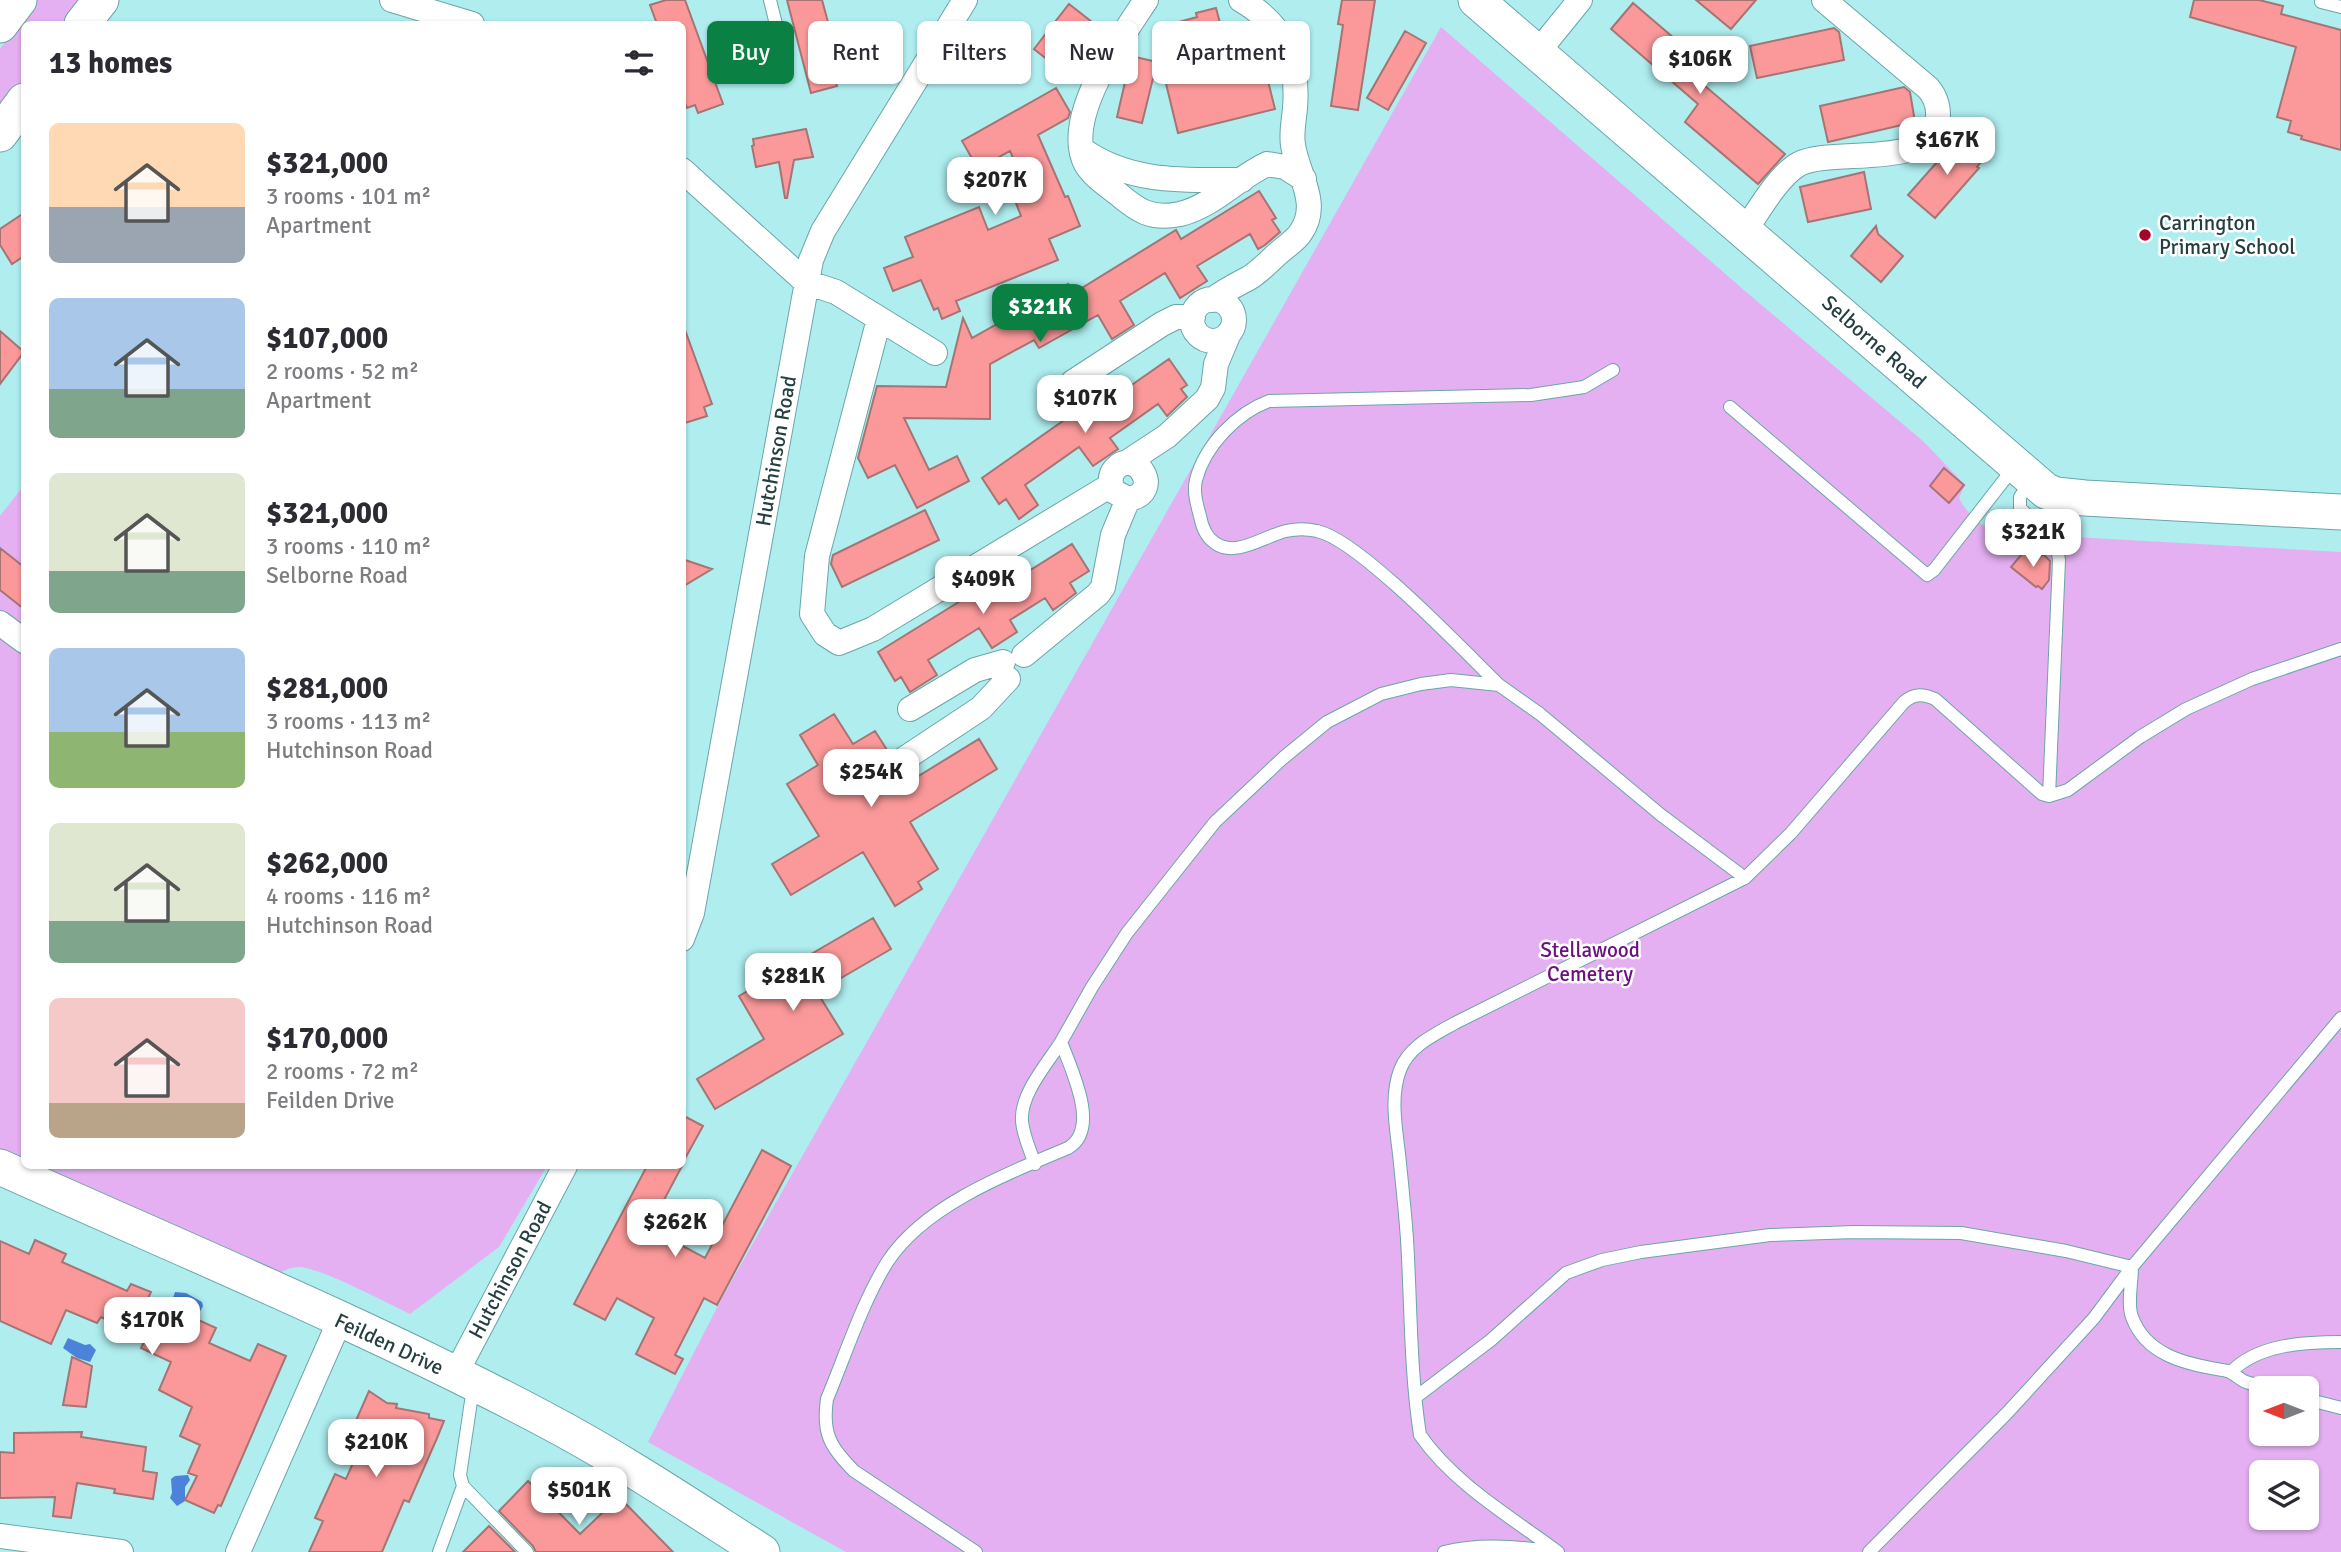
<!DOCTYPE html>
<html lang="en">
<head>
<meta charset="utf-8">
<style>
	:root { --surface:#fff; --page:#f7f7f7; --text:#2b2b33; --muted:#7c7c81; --accent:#0b8043 }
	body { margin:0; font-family:Signika,sans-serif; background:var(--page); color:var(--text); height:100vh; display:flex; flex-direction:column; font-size:26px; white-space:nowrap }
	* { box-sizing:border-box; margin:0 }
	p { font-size:23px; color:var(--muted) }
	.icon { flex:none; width:38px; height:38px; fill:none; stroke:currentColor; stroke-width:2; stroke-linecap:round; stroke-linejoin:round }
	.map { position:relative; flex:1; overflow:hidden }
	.details { position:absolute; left:21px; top:21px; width:665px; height:1148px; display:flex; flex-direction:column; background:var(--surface); border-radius:10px; box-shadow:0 2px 5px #0004 }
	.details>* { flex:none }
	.banner { position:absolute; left:707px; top:21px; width:665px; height:63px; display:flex; gap:14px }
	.needle { width:46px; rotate:270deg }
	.fabs { position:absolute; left:2249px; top:1376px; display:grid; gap:14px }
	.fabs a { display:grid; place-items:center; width:70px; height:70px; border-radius:10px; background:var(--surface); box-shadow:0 2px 5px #0004; font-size:35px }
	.price { position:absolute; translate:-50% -60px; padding:0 16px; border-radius:14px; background:#fff; color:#222; font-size:23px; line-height:46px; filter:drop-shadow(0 2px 4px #0008) }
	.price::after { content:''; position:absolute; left:50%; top:42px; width:21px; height:16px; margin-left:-10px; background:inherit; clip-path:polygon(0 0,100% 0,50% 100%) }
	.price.selected { background:var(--accent); color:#fff }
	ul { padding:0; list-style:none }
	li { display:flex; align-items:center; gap:21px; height:175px; padding:0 28px }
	li span { display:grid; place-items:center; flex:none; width:196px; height:140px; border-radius:10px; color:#555 }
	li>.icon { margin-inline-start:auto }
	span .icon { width:84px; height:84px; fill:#fffc; stroke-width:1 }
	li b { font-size:30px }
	h2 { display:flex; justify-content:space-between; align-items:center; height:84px; padding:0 28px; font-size:30px }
	.pill { padding:0 24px; border-radius:10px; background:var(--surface); box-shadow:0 2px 5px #0004; font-size:24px; line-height:63px }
	.pill.selected { background:var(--accent); color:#fff }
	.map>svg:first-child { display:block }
	.green { fill:#e4b0f2; fill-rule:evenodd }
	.water { fill:#4b83db }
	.building { fill:#fb999a; stroke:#a57473; stroke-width:2 }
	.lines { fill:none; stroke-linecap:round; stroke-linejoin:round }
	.lane-casing { stroke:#6aa6a8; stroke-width:14 }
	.street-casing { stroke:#6aa6a8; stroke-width:26 }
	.secondary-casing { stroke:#6aa6a8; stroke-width:37 }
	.lane { stroke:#fff; stroke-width:12 }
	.street { stroke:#fff; stroke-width:24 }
	.secondary { stroke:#fff; stroke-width:35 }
	.poi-dot { fill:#a3042a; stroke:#fff; stroke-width:2.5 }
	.labels { text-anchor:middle; stroke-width:5; stroke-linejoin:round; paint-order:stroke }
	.poi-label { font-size:21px; fill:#253f40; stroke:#fff; text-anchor:start }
	.street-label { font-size:21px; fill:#253f40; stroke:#fff }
	.park-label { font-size:21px; fill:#6d1181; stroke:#fff }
</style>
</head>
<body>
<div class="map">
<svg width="2341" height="1552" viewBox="0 0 2341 1552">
	<rect width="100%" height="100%" fill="#afedef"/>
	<!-- green -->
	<path class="green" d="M35,0H87L69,24H24V86L0,119V49Z
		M1441,27L1745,291L1924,442L1965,485L1959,498C1968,518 2000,545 2019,525L2033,537L2048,523L2074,537L2341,552V1552H846L648,1442L722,1298ZM2261,1388H2306V1433H2261ZM2261,1472H2306V1517H2261Z
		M24,485V1166H547L499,1247L410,1314C387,1303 320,1267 298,1267C287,1267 277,1275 268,1280L0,1154V516Z"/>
	<!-- water -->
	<path class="water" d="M175,1292L186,1293L202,1302L203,1306L198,1315L185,1310L176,1312L171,1304Z
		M68,1338L85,1345L90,1344L96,1350L90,1362L77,1358L63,1348Z
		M188,1475L190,1480L185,1487V1501L177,1506L170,1498L172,1493L171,1479L175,1476Z"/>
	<!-- building -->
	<path class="building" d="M666,0H685L723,104L698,113L695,105L687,108L682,96V24H657L650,5Z
		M787,0H822L842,74L834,76L837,86L811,93Z
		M1342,0H1375L1358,110L1331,106L1343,25L1338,24Z
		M1696,0H1756L1731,29Z
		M2194,0H2259L2283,6L2281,14L2341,30V150L2301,139L2302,136L2288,132L2291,121L2277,117L2296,47L2190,17Z
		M1633,3L1696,57L1710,54L1692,75L1785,154L1758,184L1685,122L1698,104L1611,29Z
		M1069,4L1097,26L1062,71L1034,49Z
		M1216,8L1232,68L1263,61L1275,109L1178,133L1161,63L1171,65L1161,27L1197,17L1196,13Z
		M1834,28L1839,32L1844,60L1757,78L1750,46Z
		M1405,31L1426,43L1388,110L1367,98Z
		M1131,56L1157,62L1142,123L1117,117Z
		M1904,87L1910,92L1915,122L1828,142L1820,106Z
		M1056,88L1070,112L1068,118L1038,135L1065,197L1068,196L1080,226L1049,239L1058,260L956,301L960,311L942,319L938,308L934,310L921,280L893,291L884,268L913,257L905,237L979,207L988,230L1021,216L1014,198L1028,192L1010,151L978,169L962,141Z
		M806,129L813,157L794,160L787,198H785L779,162L756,167L752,146L754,145L753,139Z
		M1960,136L1985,157L1977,167L1979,168L1935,218L1908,195Z
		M1864,172L1871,209L1808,222L1800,187Z
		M1259,191L1276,218L1272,220L1280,232L1265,245L1258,249L1250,234L1197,266L1207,281L1180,298L1165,273L1120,301L1134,325L1112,339L1098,315L1039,348L1034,340L990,364V419L904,418L929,470L957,456L969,481L917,508L895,465L868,478L858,458L877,386L946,387L963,318L972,338L1068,284L1072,294L1176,230L1181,239Z
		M24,213V256L12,264L0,245V229Z
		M1876,226L1878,234L1903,256L1881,282L1851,256Z
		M685,330L712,404L704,407L707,416L682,424V331Z
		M0,331L24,352L0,384Z
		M1169,359L1187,385L1181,389L1187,397L1167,416L1158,404L1110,438L1118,449L1093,466L1079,447L1025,485L1038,505L1019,519L1006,499L999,504L982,478L1087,404L1093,412Z
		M1944,468L1964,485L1949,503L1930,486Z
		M925,510L939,540L842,587L831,564L833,555Z
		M1072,544L1089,571L1070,583L1076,593L1063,603L1053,610L1045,598L1010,620L1017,632L992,648L979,628L928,660L937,675L910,692L901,677L895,681L878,652L991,582L997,591Z
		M0,548L24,567V609L0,590Z
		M2026,549L2034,556L2044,555L2050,561L2049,580L2042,589L2038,586L2036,587L2011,567Z
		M682,559L712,569L682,587Z
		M834,714L853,744L875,731L889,753L886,761L888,769L894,774L903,776L907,783L979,739L997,769L910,822L938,869L918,882L922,889L895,906L863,852L791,895L772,864L819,836L787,784L818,765L800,735Z
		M873,918L891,949L817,992L843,1034L715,1109L697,1079L764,1039L739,996Z
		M682,1115L703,1126L682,1164Z
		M762,1150L791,1166L717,1305L704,1298L675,1355L683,1359L675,1374L636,1354L654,1318L617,1298L605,1320L574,1304L647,1166H682L649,1228L705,1258Z
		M35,1240L66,1254L62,1262L127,1291L131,1284L151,1292L141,1313L174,1327L181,1312L216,1328L209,1343L250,1361L258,1344L286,1356L221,1506L218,1505L214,1513L185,1500L197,1476L188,1473L200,1445L180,1436L192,1407L159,1390L171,1362L141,1348L146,1338L101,1317L97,1323L66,1310L51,1344L0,1321V1241L29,1254Z
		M72,1357L92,1366L86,1407L63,1405Z
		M369,1391L387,1403L397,1404L396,1408L429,1414V1418L444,1421L437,1438L409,1502L404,1500L382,1552H309L323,1521L315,1518L335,1474L346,1479L367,1431L354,1425Z
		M82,1432L81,1437L146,1447L143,1471L157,1473L153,1499L114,1493L115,1489L77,1483L71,1518L53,1516L55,1497L0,1498V1452L14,1453V1433Z
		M528,1481L580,1534L619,1497L673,1552H536L533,1546L499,1511Z
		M489,1526L515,1552H463Z"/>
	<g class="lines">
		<!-- lane casing -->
		<g class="lane-casing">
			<path id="lane" d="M770,0L787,69
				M2321,2L2341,7
				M1730,407L1927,575L1934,570L2015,466
				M1499,685C1465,652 1358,539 1317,531C1308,529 1295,529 1286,531C1264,536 1236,558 1215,543C1206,537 1202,527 1200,516C1197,505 1193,492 1196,480C1205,445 1237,413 1269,401L1531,395L1584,387L1613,370
				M2049,796L2068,790L2140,737L2186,709L2252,679L2341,649
				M1035,1164C1030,1150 1023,1135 1022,1121C1020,1094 1047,1064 1061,1042
				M2231,1372C2258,1344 2305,1342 2341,1342
				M473,1388L460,1475L463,1486L527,1552
				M1416,1397L1491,1340L1566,1273L1602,1260L1641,1252L1770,1235L1854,1232L1961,1233L2066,1251L2132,1267C2132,1282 2127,1304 2132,1317C2147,1358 2190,1364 2227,1371C2234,1373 2239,1379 2246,1382C2252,1384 2260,1386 2267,1388
				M2306,1399L2341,1408
				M439,1552L463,1486
				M976,1552L854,1471C830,1447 822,1433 827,1399C845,1356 863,1300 888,1261C925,1205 1008,1173 1068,1148C1101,1129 1071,1069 1061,1042L1092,987L1127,933L1215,822L1283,758L1327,722L1381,694L1421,684L1451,680L1499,685L1540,714L1661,815L1745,878L1791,833L1904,702C1915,693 1923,694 1935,699L2042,794L2049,796L2059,560L2057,548L2053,541L2020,508V497L2030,482
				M1444,1552C1480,1543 1518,1546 1555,1552
				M1558,1552C1511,1517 1454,1484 1420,1435C1410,1370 1411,1304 1407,1239C1405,1211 1402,1183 1399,1154C1396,1127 1390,1097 1400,1070C1409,1046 1434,1035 1455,1023L1745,878
				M1869,1552L2007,1413L2094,1318L2132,1267L2341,1018"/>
		</g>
		<!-- street casing -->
		<g class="street-casing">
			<path id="street" d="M392,0L472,24
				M1146,0C1121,38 1062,118 1086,164C1093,176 1107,185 1117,193C1138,211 1151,220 1180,214C1213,206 1237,178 1267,164L1285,167L1304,179
				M1537,53L1580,0
				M1084,151C1132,184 1186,180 1242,180
				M682,170L806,282L836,292L935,353
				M1745,231C1758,211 1779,175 1799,164C1832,147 1927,170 1937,123C1940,110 1936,97 1928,88L1824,0
				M1192 320a21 21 0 1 1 42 0a21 21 0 1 1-42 0Z
				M1212,300C1224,291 1236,285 1249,278C1261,271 1271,259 1282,250C1288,245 1297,239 1301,232C1321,203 1297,174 1293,145C1291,133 1294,120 1295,108C1299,60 1284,25 1241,0
				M879,319L817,556L812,614L825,634L839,643L873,629L1111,485
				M1073,382L1162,324L1176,317H1193
				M1126,463L1167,436L1207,399L1213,388L1216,364L1229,333
				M0,623L24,641
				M1024,655L1098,594L1103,587L1113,535L1128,499C1165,493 1136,446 1115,469C1109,476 1110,483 1113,491L1128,499
				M910,709L975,670L1003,662
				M901,761L981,708L1008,679
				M682,939L692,913L811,260L823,231L965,0
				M455,1375L565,1166
				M0,1536L121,1552
				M238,1552L340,1320"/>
		</g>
		<!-- secondary casing -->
		<g class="secondary-casing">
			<path id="secondary" d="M1476,0L2046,491L2056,495L2085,498L2341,512
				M82,24L101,0
				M0,25L19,0
				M0,134L24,101
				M0,1167C182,1249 368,1326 544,1419C620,1459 690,1506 762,1552"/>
		</g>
		<!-- lane -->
		<use href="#lane" class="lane"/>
		<!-- street -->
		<use href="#street" class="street"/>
		<!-- secondary -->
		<use href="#secondary" class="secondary"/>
	</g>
	<!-- markers -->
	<circle class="poi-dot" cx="2145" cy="235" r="7"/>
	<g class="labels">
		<!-- poi labels -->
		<g class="poi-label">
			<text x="2159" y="230">Carrington<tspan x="2159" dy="24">Primary School</tspan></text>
		</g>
		<!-- street labels -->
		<g class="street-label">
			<text transform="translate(1874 342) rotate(41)" y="7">Selborne Road</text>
			<text transform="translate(776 451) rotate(-80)" y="7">Hutchinson Road</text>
			<text transform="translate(510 1270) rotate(-62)" y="7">Hutchinson Road</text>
			<text transform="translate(389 1344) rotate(25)" y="7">Feilden Drive</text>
		</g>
		<!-- park labels -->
		<g class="park-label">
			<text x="1590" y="957">Stellawood<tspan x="1590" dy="24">Cemetery</tspan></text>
		</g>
	</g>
</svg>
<div class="fabs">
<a><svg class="needle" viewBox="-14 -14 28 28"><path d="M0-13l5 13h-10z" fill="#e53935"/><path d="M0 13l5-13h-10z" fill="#7c7c81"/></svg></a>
<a><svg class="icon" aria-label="layers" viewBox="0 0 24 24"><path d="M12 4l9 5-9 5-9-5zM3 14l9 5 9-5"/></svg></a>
</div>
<b class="price" style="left:1700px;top:96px">$106K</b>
<b class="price" style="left:1947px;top:177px">$167K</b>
<b class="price" style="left:995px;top:217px">$207K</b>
<b class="price selected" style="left:1040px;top:344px">$321K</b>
<b class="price" style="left:1085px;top:435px">$107K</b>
<b class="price" style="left:2033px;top:569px">$321K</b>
<b class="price" style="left:983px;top:616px">$409K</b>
<b class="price" style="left:871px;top:809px">$254K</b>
<b class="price" style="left:793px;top:1013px">$281K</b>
<b class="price" style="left:675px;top:1259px">$262K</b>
<b class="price" style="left:152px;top:1357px">$170K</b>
<b class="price" style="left:376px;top:1479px">$210K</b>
<b class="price" style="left:579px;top:1527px">$501K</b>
<div class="banner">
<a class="pill selected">Buy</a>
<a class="pill">Rent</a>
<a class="pill">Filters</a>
<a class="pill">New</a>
<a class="pill">Apartment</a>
</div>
<section class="details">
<h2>13 homes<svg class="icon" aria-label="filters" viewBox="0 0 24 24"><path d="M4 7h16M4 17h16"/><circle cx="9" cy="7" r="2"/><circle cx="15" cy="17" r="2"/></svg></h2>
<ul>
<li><span style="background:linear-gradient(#ffd9b3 60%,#9aa5b1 0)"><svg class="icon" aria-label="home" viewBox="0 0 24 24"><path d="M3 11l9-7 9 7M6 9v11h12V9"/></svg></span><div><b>$321,000</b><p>3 rooms · 101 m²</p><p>Apartment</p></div></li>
<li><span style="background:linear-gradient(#a9c7e8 65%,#7fa58c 0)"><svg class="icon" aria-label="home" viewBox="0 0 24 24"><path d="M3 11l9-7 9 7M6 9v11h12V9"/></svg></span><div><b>$107,000</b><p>2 rooms · 52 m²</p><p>Apartment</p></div></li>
<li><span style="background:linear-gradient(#dfe7d0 70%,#7fa58c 0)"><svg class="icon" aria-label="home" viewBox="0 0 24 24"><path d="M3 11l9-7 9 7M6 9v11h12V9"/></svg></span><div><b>$321,000</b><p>3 rooms · 110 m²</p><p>Selborne Road</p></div></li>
<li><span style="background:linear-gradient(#a9c7e8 60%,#8fb573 0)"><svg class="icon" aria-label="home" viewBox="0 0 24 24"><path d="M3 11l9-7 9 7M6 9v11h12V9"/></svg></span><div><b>$281,000</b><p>3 rooms · 113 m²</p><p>Hutchinson Road</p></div></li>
<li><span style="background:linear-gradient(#dfe7d0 70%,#7fa58c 0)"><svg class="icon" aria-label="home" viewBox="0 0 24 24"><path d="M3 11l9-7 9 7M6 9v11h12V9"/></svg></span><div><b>$262,000</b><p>4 rooms · 116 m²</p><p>Hutchinson Road</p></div></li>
<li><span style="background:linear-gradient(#f6c9c9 75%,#b9a48a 0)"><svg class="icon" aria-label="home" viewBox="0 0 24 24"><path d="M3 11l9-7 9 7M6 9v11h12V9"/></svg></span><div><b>$170,000</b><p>2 rooms · 72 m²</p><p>Feilden Drive</p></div></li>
</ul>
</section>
</div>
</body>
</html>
